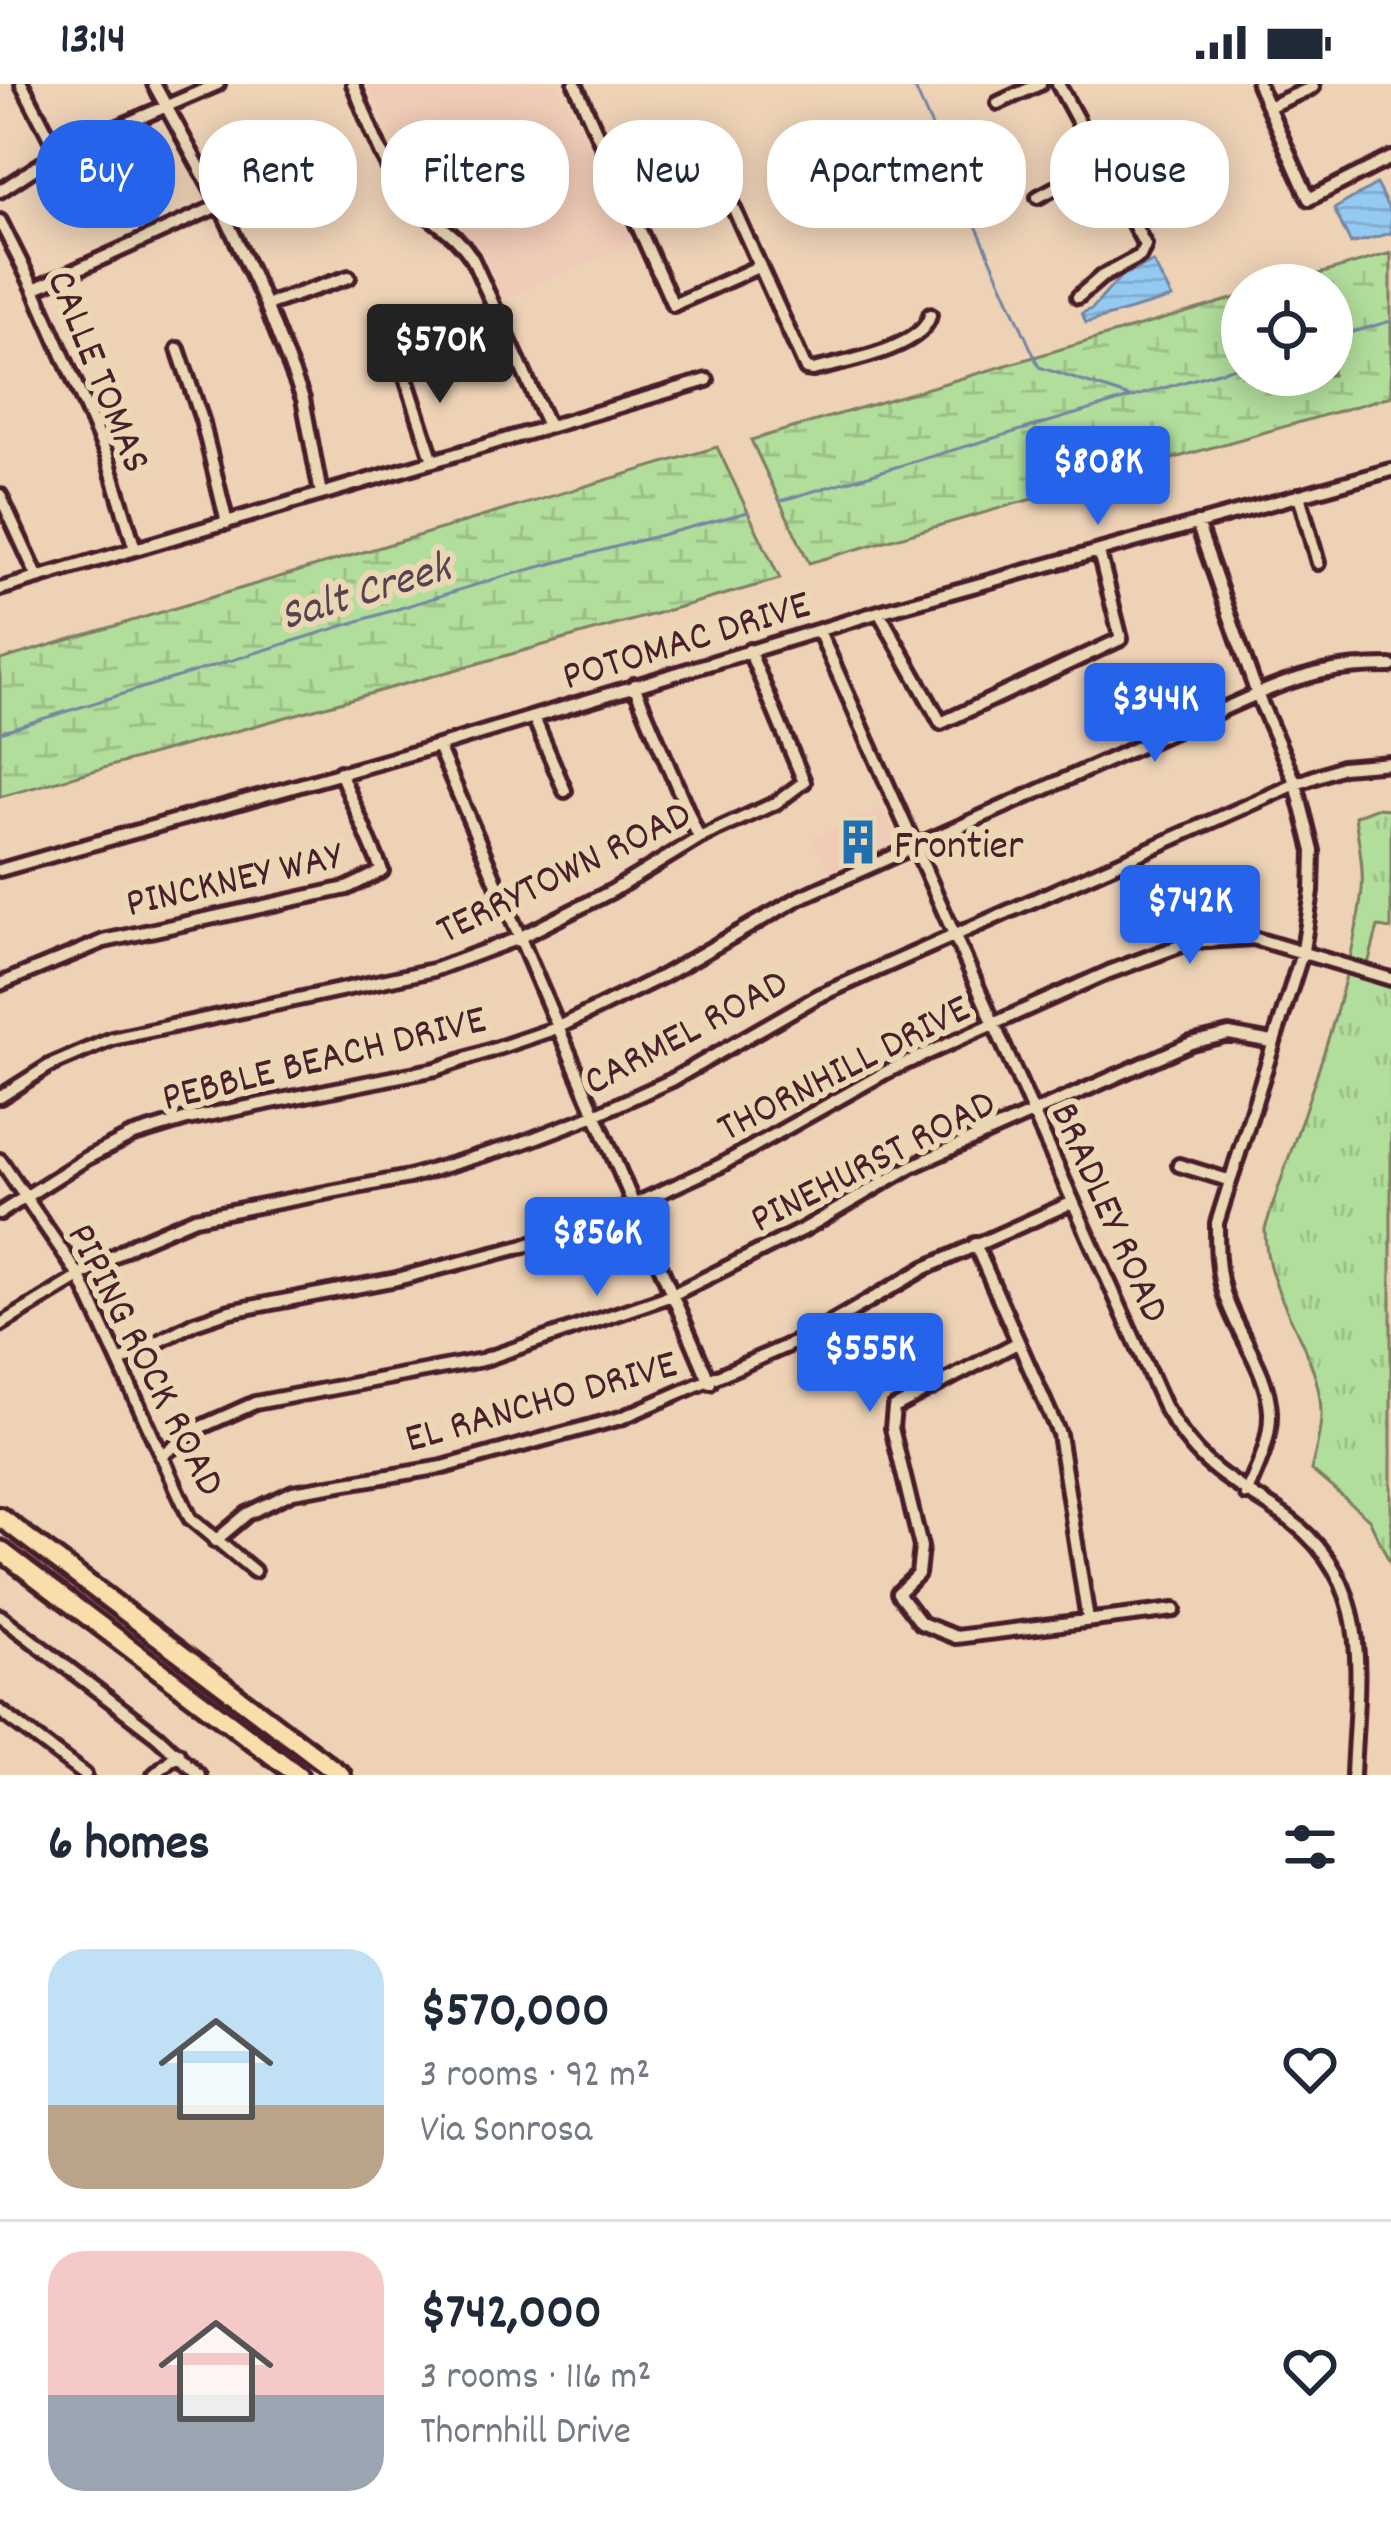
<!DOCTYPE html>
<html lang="en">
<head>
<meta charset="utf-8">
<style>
	:root { --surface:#fff; --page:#f6f6f7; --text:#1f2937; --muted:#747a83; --line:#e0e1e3; --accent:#2563eb }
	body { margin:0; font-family:Dekko,sans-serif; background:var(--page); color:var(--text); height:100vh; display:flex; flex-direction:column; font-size:45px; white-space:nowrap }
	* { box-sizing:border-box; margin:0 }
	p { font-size:39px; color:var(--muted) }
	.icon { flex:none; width:66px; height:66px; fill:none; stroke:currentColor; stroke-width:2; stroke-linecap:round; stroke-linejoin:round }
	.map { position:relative; height:1691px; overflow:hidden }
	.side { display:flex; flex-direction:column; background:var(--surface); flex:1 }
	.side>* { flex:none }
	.guide { position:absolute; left:36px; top:36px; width:1320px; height:108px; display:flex; gap:24px }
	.fabs { position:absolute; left:1221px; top:180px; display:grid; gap:24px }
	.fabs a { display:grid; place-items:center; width:132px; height:132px; border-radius:50%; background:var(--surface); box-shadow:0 6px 30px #0003; font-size:60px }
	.price { position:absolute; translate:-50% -102px; padding:0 27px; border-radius:12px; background:var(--accent); color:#fff; font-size:39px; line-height:78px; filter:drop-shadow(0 3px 6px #0008) }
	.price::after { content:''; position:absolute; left:50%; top:72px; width:36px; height:27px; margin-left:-18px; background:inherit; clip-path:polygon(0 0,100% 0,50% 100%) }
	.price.selected { background:#222; color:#fff }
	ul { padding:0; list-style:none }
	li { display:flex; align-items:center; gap:36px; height:300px; padding:0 48px }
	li+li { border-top:3px solid var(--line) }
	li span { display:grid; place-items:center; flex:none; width:336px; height:240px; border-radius:36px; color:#555 }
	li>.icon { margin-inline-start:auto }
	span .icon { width:144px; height:144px; fill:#fffc; stroke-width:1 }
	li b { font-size:51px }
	h2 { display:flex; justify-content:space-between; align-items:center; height:144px; padding:0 48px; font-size:51px }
	.tag { padding:0 42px; border-radius:48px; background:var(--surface); box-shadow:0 6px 30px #0003; font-size:42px; line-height:108px }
	.tag.selected { background:var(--accent); color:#fff }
	.status { display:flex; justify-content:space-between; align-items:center; height:84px; padding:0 60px; background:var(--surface); direction:ltr }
	.status svg { height:33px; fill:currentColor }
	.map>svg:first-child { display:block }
	.built { fill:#f0cbb7 }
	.grass { fill:url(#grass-tufts); stroke:#7e7e64; stroke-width:3 }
	.wetland { fill:url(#wetland-marsh); stroke:#7e7e64; stroke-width:3 }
	.water { fill:url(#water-rules); stroke:#7686a2; stroke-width:3 }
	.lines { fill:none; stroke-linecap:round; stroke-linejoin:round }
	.stream { stroke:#7686a2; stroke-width:3 }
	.minor-casing { stroke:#4a1f2b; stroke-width:20 }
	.highway-casing { stroke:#4a1f2b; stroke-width:26 }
	.minor { stroke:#ead8b5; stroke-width:10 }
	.highway { stroke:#f8deab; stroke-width:16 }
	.labels { text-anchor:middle; stroke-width:12; stroke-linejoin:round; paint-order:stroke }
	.street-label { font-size:42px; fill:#4a1f2b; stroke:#ead8b5 }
	.poi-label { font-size:42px; fill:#4a1f2b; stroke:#ead8b5; text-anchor:start }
	.water-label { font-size:45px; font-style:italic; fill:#594153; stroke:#ead8b5 }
</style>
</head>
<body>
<div class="status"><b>13:14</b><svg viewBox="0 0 49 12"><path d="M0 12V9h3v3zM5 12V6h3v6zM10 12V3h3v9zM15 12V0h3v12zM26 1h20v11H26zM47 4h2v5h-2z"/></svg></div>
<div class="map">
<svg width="1391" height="1691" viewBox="0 0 1391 1691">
	<defs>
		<pattern id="grass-tufts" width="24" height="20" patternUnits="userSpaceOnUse" patternTransform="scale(3)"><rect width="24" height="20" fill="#b2de9c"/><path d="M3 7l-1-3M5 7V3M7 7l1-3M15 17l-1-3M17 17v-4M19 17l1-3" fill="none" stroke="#9bbe87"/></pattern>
		<pattern id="wetland-marsh" width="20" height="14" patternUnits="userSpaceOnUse" patternTransform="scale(3)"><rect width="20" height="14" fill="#b2de9c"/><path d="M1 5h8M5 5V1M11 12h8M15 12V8" fill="none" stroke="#9bbe87"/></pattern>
		<pattern id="water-rules" width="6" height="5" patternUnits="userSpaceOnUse" patternTransform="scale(3)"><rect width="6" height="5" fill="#94caf2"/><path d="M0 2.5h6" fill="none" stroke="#81add0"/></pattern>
	</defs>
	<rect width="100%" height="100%" fill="#edd2b6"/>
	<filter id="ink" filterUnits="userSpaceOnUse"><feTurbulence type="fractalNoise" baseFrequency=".00833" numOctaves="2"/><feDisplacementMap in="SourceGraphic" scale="24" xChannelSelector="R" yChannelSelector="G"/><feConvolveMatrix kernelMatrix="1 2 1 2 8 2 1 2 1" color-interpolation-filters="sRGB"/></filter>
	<g filter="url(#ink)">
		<!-- built -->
		<path class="built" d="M368,0H556L564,18L568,17L631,160L504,215L477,162L460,141L421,113L403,91L408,88Z
			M879,725L884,727L896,753L892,759L829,788L813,755Z"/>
		<!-- grass -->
		<path class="grass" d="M1375,724L1391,725V845L1378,843L1364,895L1391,904V1481L1369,1435L1311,1386C1315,1368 1321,1349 1321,1331C1322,1267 1264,1213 1265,1145C1298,1040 1350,914 1362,806C1364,782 1358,755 1355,732Z"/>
		<!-- wetland -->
		<path class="wetland" d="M1391,169V312L809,479L751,356L1242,212V291H1332V201H1281Z
			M717,363L780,495L0,713V576Z"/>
		<!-- water -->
		<path class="water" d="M1376,100L1391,129V149L1351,160L1334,125Z
			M1153,178L1172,214L1086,239L1082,229L1092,225L1121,192Z"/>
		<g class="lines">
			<!-- stream -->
			<path class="stream" d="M913,0L1039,283L1130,313
				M1332,254L1391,237
				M780,417L1242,281
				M0,648L501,493L748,428"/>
			<!-- minor casing -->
			<g class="minor-casing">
				<path id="minor" d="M22,0L58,69
					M154,0L220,121L266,221L303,315L321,410
					M353,0C370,39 384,90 416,121C436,141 455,148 472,174L548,342
					M575,0L673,221L760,182
					M1058,0L1145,161L1140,172L1101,193L1078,213
					M1258,0L1309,115L1391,74
					M998,19L1040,0
					M1268,23L1313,3
					M708,67L806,285L813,286C844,278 924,264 930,231
					M0,107L58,69L218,0
					M1038,113L1101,80
					M0,137L34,205L107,372L135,465
					M34,205L220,121L274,102
					M266,221L349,193
					M178,265L202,336L227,439
					M402,282L433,377
					M0,411L38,494
					M1299,411L1318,479
					M1197,439L1257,610L1296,700L1313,767L1312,808L1303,866L1217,1139C1217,1161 1217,1183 1223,1205C1234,1247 1268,1284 1270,1328C1271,1357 1257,1385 1246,1410
					M0,505L707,296
					M879,528L941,639L1121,555L1099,468
					M819,547L1164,1322C1198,1381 1222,1391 1276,1426C1378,1493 1357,1586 1353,1691
					M634,601L699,754
					M534,634L565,707
					M438,662L710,1299
					M0,786L438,662L879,528L1391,386
					M0,900L104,857L347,804L382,787L340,688
					M0,1013L49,982L112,955L433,886L519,854L612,807L699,754L776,719L804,698L749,566
					M0,1076L80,1193L190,1434L254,1487
					M1179,1081L1228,1096
					M0,1129L87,1074L131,1052L187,1035L436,985L557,944L663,892L799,814L1257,610C1308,589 1336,582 1391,582
					M975,1160L1059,1350L1088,1536
					M0,1241L134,1160L195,1134L409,1093L519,1060L595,1031L672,996L818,912L1296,700L1342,683L1391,679
					M1017,1259L894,1324L892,1344L921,1463L918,1490L898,1509L921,1539L956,1553L1174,1526
					M120,1278L194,1239L230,1227L397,1195L524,1162L633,1121L719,1082L886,988L1109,888L1190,858L1253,854L1391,895
					M161,1372L199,1344L255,1319L482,1276L672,1211L804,1145L912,1082L1191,959L1229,950L1272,958
					M215,1457L247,1430L293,1408L443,1383L621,1334L805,1254L925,1184L1073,1118
					M0,1532L157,1652L199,1691
					M0,1627L85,1691
					M154,1691L178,1669"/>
			</g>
			<!-- highway casing -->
			<g class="highway-casing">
				<path id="highway" d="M0,1433L341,1691
					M0,1466L298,1691"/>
			</g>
			<!-- minor -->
			<use href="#minor" class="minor"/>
			<!-- highway -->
			<use href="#highway" class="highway"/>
		</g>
	</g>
	<!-- icons -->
	<defs>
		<g id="building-bare" transform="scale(3.6)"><path d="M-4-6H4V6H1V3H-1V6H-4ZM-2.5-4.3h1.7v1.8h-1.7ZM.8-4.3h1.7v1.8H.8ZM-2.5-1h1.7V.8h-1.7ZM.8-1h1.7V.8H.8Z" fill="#1f6fb2" stroke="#ead8b5" stroke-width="2.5" paint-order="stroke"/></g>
	</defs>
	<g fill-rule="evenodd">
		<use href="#building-bare" x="858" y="758"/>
	</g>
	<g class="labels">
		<!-- street labels -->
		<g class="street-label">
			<text transform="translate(102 286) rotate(68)" y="15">CALLE TOMAS</text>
			<text transform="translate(685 553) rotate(-17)" y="15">POTOMAC DRIVE</text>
			<text transform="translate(562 785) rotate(-26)" y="15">TERRYTOWN ROAD</text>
			<text transform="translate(233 792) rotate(-13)" y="15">PINCKNEY WAY</text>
			<text transform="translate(684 945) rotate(-28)" y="15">CARMEL ROAD</text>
			<text transform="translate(323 971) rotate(-14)" y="15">PEBBLE BEACH DRIVE</text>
			<text transform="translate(842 981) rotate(-27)" y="15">THORNHILL DRIVE</text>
			<text transform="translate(871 1074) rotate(-27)" y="15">PINEHURST ROAD</text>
			<text transform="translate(1113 1127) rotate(66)" y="15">BRADLEY ROAD</text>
			<text transform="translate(149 1274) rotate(63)" y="15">PIPING ROCK ROAD</text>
			<text transform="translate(540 1314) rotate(-16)" y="15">EL RANCHO DRIVE</text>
		</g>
		<!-- poi labels -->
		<g class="poi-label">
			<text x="894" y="773">Frontier</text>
		</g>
		<!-- water labels -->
		<g class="water-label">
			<text transform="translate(364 504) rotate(-17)" y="16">Salt Creek</text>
		</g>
	</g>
</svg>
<div class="fabs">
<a><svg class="icon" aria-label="locate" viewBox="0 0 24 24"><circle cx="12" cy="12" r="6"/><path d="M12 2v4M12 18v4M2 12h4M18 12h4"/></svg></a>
</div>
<b class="price selected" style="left:440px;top:322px">$570K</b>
<b class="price" style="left:1098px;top:444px">$808K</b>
<b class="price" style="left:1155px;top:681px">$344K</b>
<b class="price" style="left:1190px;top:883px">$742K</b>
<b class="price" style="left:597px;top:1215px">$856K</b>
<b class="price" style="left:870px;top:1331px">$555K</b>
<div class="guide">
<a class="tag selected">Buy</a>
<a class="tag">Rent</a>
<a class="tag">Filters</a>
<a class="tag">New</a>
<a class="tag">Apartment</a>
<a class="tag">House</a>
</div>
</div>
<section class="side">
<h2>6 homes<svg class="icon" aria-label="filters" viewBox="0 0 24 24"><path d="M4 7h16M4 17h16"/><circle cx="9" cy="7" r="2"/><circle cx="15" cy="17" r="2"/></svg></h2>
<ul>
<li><span style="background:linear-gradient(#bfe0f5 65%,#b9a48a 0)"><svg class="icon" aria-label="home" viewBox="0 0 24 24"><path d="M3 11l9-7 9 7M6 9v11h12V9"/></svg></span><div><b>$570,000</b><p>3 rooms · 92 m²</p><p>Via Sonrosa</p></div><svg class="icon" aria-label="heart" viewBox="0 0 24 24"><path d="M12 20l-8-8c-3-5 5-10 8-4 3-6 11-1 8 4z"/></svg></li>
<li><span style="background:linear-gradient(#f6c9c9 60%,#9aa5b1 0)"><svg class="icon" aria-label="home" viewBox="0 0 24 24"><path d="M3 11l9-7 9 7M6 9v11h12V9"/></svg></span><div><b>$742,000</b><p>3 rooms · 116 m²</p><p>Thornhill Drive</p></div><svg class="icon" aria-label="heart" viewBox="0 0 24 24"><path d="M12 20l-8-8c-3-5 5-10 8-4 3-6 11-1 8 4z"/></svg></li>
</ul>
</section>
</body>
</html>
